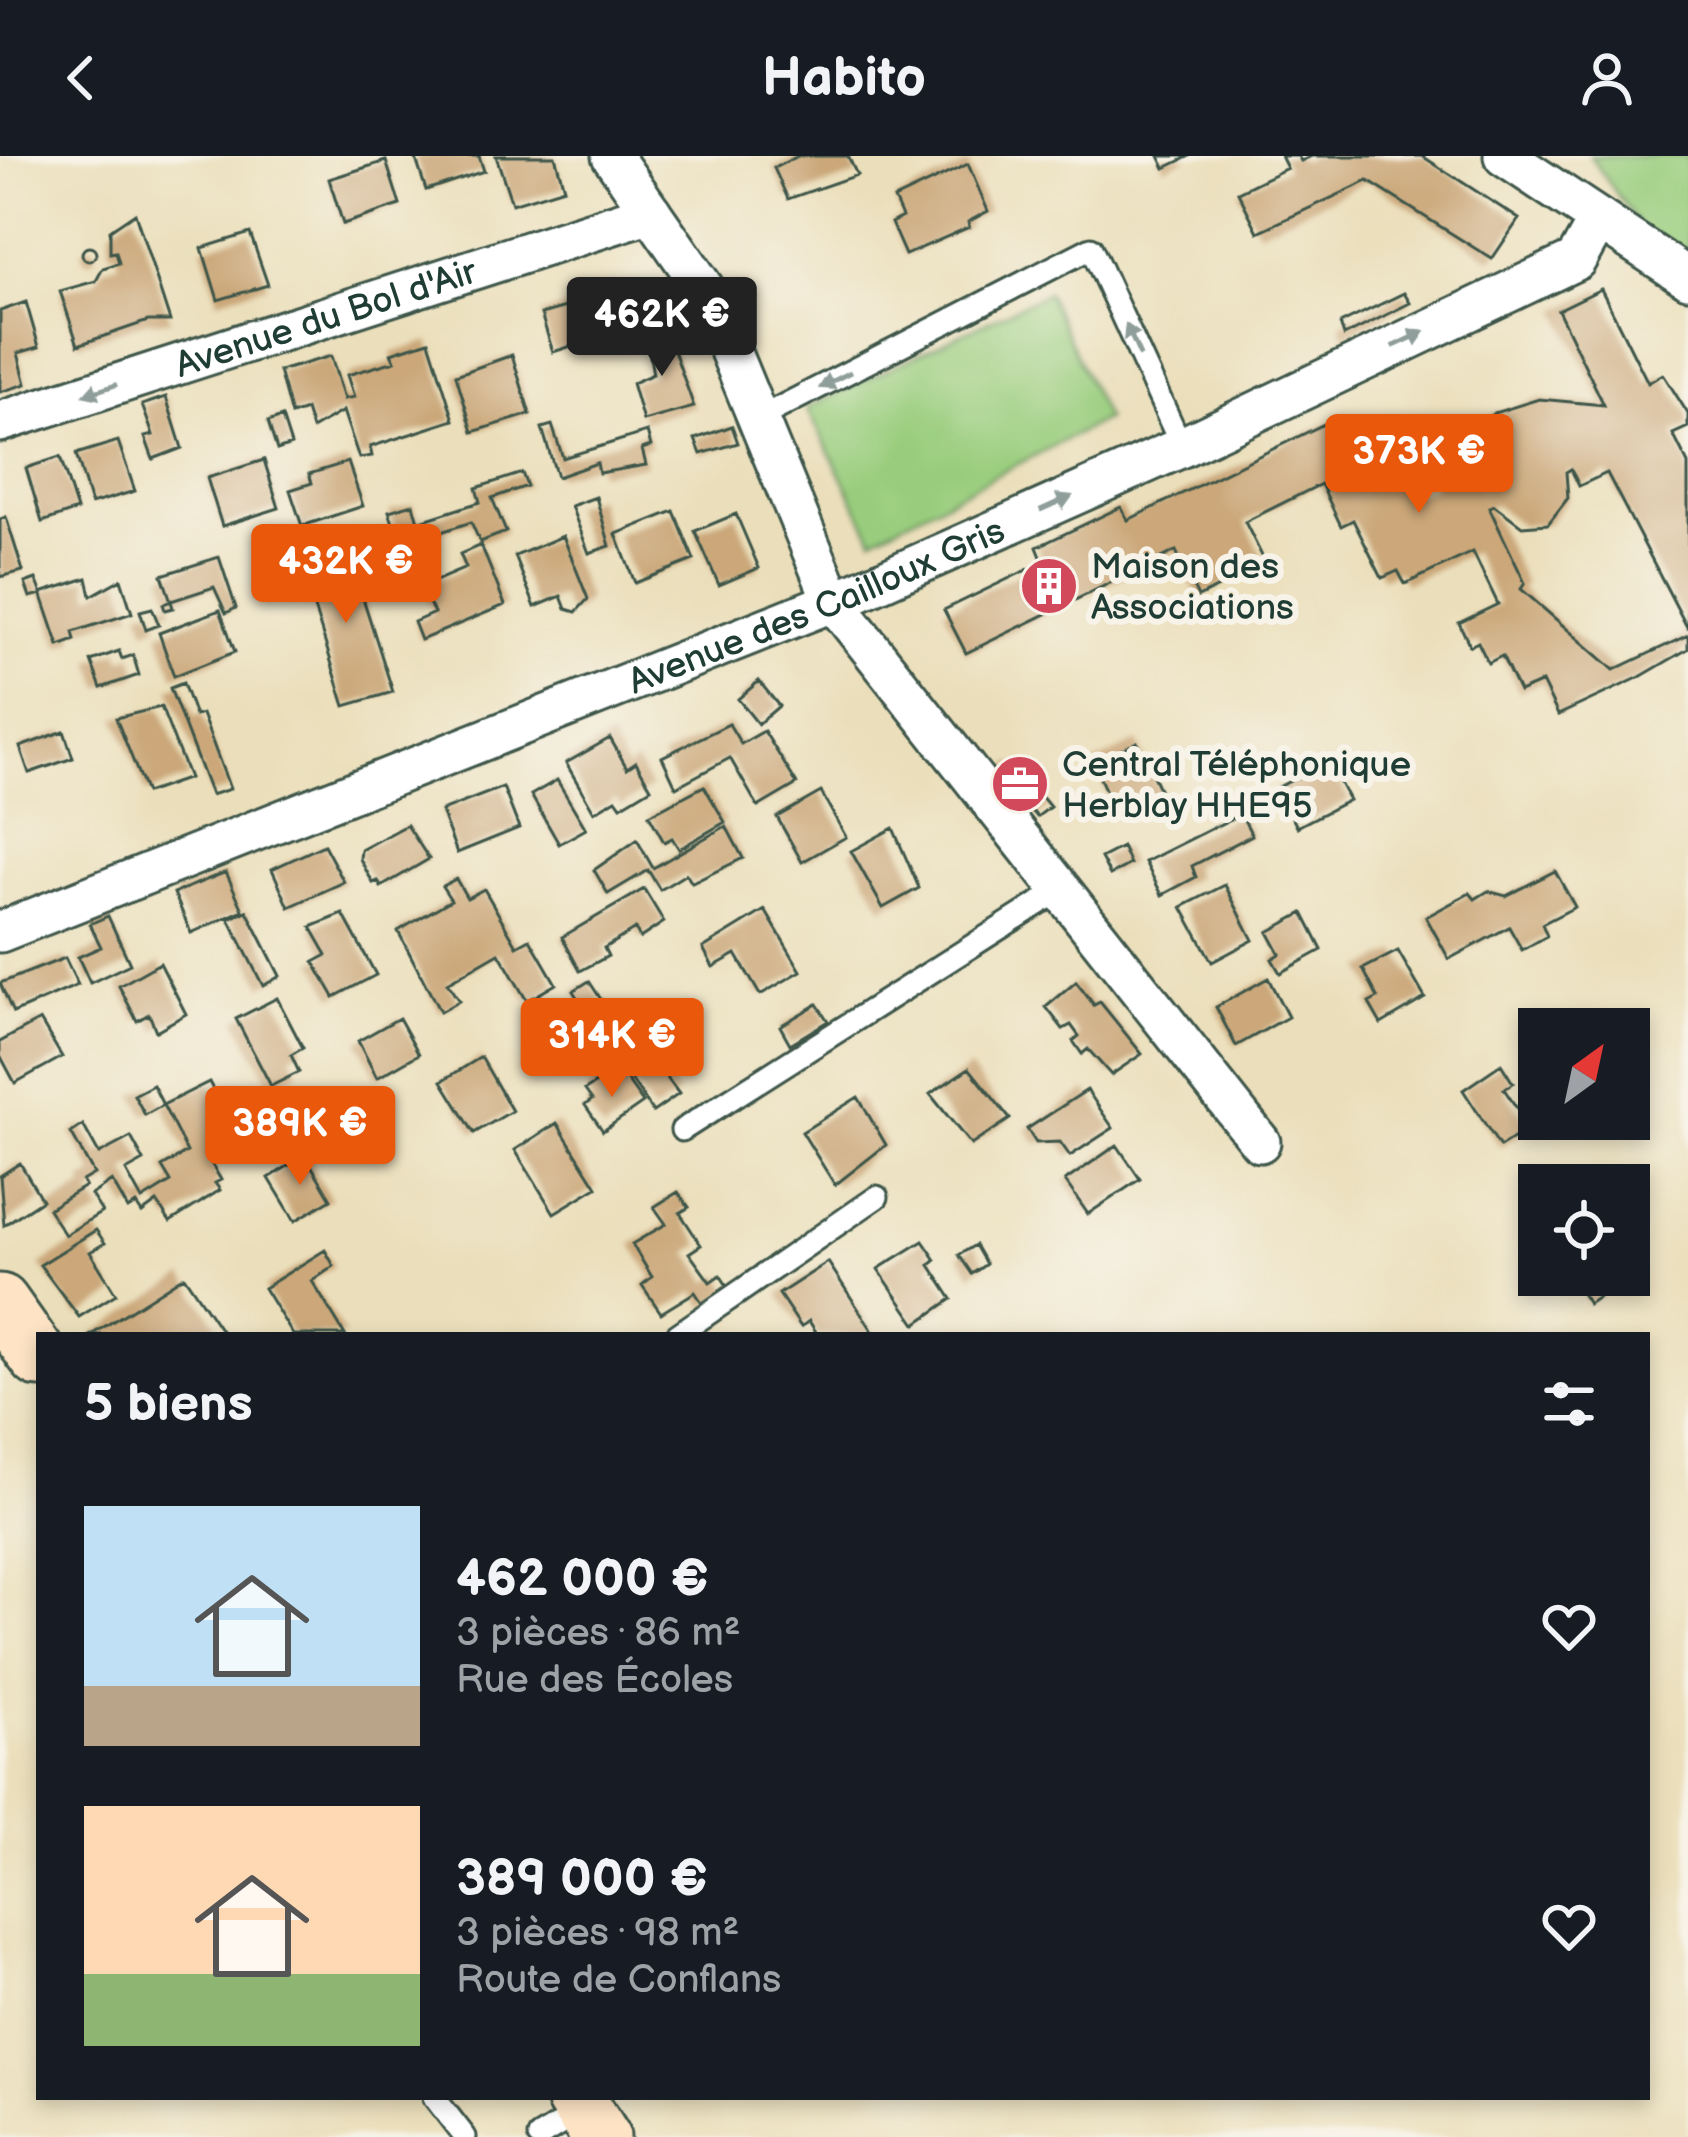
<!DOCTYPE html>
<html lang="fr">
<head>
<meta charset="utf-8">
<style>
	:root { --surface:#171b24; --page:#242831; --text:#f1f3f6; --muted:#9ea1a6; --accent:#ea580c }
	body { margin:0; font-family:"Balsamiq Sans",sans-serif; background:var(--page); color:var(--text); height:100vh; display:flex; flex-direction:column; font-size:45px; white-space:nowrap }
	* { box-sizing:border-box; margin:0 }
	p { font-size:39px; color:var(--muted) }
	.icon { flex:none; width:66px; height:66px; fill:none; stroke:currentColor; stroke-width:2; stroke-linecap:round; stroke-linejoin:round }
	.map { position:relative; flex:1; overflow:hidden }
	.side { position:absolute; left:36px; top:1176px; width:1614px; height:768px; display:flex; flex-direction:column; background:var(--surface); border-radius:0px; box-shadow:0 6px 18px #0003 }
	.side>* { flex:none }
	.needle { width:78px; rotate:33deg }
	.tools { position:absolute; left:1518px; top:852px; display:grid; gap:24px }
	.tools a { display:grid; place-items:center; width:132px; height:132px; border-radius:0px; background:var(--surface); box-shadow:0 6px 18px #0003; font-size:60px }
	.price { position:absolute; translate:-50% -102px; padding:0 27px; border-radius:12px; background:var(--accent); color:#fff; font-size:39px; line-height:78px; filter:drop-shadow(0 3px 6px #0008) }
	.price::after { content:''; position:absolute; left:50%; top:72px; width:36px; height:27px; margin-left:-18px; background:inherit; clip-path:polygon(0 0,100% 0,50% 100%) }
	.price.current { background:#222; color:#fff }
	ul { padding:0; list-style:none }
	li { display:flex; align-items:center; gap:36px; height:300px; padding:0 48px }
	li span { display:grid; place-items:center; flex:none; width:336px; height:240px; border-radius:0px; color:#555 }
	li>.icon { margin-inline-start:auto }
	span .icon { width:144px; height:144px; fill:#fffc; stroke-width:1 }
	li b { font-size:51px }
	h2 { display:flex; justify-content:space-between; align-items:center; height:144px; padding:0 48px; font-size:51px }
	header { display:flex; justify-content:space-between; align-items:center; height:156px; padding:0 48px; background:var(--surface); font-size:54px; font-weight:600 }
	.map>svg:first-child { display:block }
	.green { fill:#99cd7d; stroke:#5c8558; stroke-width:3 }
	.building { fill:#cba779 }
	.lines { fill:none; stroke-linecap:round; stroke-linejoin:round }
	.lane-casing { stroke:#3e5548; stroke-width:27 }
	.street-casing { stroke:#3e5548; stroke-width:45 }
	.secondary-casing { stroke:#3e5548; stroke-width:63 }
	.lane { stroke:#fff; stroke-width:21 }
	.street { stroke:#fff; stroke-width:39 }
	.secondary { stroke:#fee4c5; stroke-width:57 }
	.oneway { fill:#8f9e9a }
	.labels { text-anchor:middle; stroke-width:12; stroke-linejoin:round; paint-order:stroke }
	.street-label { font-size:36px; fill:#1f3d34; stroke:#f7f3e8 }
	.poi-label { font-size:36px; fill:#1f3d34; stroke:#f7f3e8; text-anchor:start }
</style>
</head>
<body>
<header><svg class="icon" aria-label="back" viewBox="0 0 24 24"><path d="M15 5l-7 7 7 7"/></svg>Habito<svg class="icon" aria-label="person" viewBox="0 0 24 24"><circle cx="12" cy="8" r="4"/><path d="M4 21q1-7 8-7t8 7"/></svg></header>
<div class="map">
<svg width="1688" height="1981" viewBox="0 0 1688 1981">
	<rect width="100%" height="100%" fill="#f7f3e8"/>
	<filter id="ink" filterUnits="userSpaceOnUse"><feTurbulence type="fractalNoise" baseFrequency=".00833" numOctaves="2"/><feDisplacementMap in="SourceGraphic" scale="24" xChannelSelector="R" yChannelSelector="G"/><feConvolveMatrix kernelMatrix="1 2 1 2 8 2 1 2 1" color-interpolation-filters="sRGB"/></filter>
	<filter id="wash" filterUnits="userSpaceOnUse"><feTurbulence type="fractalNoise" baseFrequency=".004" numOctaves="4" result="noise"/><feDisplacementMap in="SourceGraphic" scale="48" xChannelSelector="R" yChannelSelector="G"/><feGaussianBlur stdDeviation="2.7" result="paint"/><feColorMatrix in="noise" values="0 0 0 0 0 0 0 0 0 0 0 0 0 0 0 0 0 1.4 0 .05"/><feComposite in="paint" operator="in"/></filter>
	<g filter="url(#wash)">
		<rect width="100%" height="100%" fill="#ebdfbb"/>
		<!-- green -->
		<path class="green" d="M1590,0H1688V139Z
			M1047,137L1106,263L873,382L807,252Z"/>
		<g id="blocks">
			<!-- building -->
			<path class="building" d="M415,0H479L484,15L426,34Z
				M496,0H555L564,32L512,48Z
				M798,0H848L857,19L788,43L774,12Z
				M1159,0H1190L1165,12Z
				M1281,0H1298L1301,5L1312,0H1422L1519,63L1492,103L1368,25L1258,76L1238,36L1287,12Z
				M386,5L400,49L343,68L329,23Z
				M968,8L988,55L968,66L969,71L905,99L891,67L902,61L894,43Z
				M135,57L170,165H148L78,189L60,135L96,125L103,112L119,107L116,96L110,97V74Z
				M250,77L268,129L218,144L202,92Z
				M82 98a7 7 0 1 1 14 0a7 7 0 1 1-14 0Z
				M1601,133L1648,227L1663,218L1688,258V271L1673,278L1688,308V473L1607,317L1579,330L1571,313L1566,316L1568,342L1548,368L1522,370L1494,349L1489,351L1525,427L1521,433L1614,514L1688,479V493L1640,521L1558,559L1542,526L1519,536L1502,500L1488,507L1478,486L1470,490L1459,467L1498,448L1473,396L1405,428L1398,415L1382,422L1353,364L1341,370L1321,328L1245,366L1266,408L1198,441L1176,395L966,497L944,454L1043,406L1037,391L1121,351L1128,364L1324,268L1342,269L1418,338L1434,331L1428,321L1454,286L1494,257L1539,243L1604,249L1558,154Z
				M1404,137L1410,147L1344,180L1340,168Z
				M604,140L615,176L553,196L541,158Z
				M26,146L39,191L18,197L26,228L0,236V155Z
				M665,169L694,251L643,265L632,227L653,218L645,174Z
				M429,185L454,264L370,291L372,300L359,302L343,255L312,273L306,254L291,259L279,215L331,200L344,243L354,241L347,219L395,205L391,197Z
				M512,199L530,258L473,276L456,219Z
				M166,241L182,292L153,303L145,281L153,279L142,249Z
				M282,261L291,289L277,294L268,266Z
				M552,269L563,302L647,276L651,290L642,293L646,309L599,317L597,307L557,321L542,272Z
				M732,270L738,287L701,298L695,283Z
				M118,285L135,335L91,348L76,298Z
				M60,301L77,354L42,366L26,312Z
				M264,304L279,352L222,370L207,322Z
				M348,306L363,350L302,370L290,334L312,327L309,318Z
				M522,317L527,330L492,342L506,376L480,386L471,366L405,388L395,373L389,355L413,348L418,366L480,346L476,332Z
				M596,341L610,390L589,397L571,350Z
				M674,355L694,404L635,427L616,378Z
				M736,358L759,412L719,429L695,375Z
				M6,361L23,415L0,421V363Z
				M563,380L588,443L576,456L566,453L561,440L535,451L515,400Z
				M346,389L393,536L345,550L299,404Z
				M481,389L505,449L421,484L414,466L434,457L421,431L466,412L460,398Z
				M219,401L236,452L226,457L214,431L171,445L173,452L165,454L163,448L171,445L162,419Z
				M87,422L91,440L121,423L132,457L73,476L75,484L59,490L41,437Z
				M36,423L42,438L30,441L25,427Z
				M152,452L159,469L146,474L140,455Z
				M220,454L235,496L174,520L159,477Z
				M119,495L122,503L133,499L139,519L101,532L91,505Z
				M759,525L779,550L758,568L738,543Z
				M183,527L195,560L202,558L230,633L211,639L170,532Z
				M161,551L189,622L146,637L116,562Z
				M729,568L741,588L764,575L797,628L758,651L730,602L676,631L662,601Z
				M64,575L73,602L29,617L20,591Z
				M610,582L627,612L636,606L651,632L621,650L616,643L594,656L566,607Z
				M1137,586L1163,641L1118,662L1093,607Z
				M1328,605L1349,644L1297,671L1277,632Z
				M1013,606L1050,651L1037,661L1001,617Z
				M557,624L586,673L559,688L531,639Z
				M704,630L725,666L679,693L672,682L664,686L649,659Z
				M503,631L519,672L457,697L441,655Z
				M821,636L846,681L802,706L777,661Z
				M1241,658L1252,679L1192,710L1196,721L1162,739L1145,706Z
				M407,669L429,703L381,731L378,725L373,727L360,703L361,694Z
				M726,670L743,702L692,727L686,718L660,734L648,714L608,738L594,714L637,684L653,712Z
				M893,672L919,732L883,752L851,695Z
				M324,689L344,726L289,751L272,713Z
				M1122,691L1130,708L1110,719L1101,702Z
				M1555,715L1575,751L1542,768L1547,780L1522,794L1509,771L1449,803L1426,761L1470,737L1475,743L1488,735L1506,740Z
				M226,716L243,754L191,777L174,737Z
				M456,723L467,742L484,733L517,790L530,783L556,828L527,845L499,797L447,827L459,845L440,856L398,775L451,744L442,730Z
				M1225,729L1253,784L1212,806L1182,751Z
				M644,733L664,766L640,782L635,773L604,792L608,800L580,815L562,781Z
				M765,754L801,815L760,839L736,798L713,811L703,792Z
				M247,755L280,820L263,830L229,763Z
				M1303,757L1322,794L1280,817L1272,803L1280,798L1268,776Z
				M343,758L376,819L334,841L314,806L327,799L311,771Z
				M108,760L130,808L90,827L78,801L101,791L90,768Z
				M1398,795L1425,842L1381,868L1369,847L1378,842L1363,813Z
				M65,802L78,829L13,857L0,827Z
				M160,807L186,858L156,875L149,858L137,865L119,830Z
				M1268,822L1288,861L1236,890L1216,851Z
				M589,825L608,854L592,865L573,835Z
				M1076,826L1094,849L1100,846L1142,898L1111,919L1088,893L1082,898L1073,885L1079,880L1071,869L1063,873L1046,851Z
				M277,842L303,892L291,899L299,916L271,930L236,863Z
				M817,848L828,865L790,888L780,870Z
				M399,862L419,898L377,922L358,885Z
				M40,864L62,901L15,927L0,899V886Z
				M636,880L679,938L653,956L612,895Z
				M481,901L512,955L474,977L442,925Z
				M1501,908L1513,927L1504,933L1530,972L1500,991L1463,934Z
				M969,912L1010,963L971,989L930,938Z
				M619,913L643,947L603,975L585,949L592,944L585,934Z
				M209,926L239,982L208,1002L221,1024L215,1027L220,1034L170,1066L157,1046L142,1057L136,1048L128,1053L112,1025L91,1039L102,1056L65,1079L48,1053L85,1030L82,1025L94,1018L71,977L83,969L99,998L131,981L144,1005L126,1015L142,1044L171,1026L162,1011L187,996L163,949Z
				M153,929L163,949L145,959L134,939Z
				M1087,934L1113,972L1070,1000L1060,986L1036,987L1027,973Z
				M858,941L886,989L835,1029L802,976Z
				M557,967L597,1031L554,1057L515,994Z
				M1117,989L1140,1023L1088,1058L1065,1025Z
				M305,999L331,1043L295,1065L269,1022Z
				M20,1007L42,1044L4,1069L0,1020Z
				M678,1036L689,1051L680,1057L701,1089L689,1097L710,1126L720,1119L730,1134L705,1151L695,1136L661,1157L642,1129L652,1121L632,1088L666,1068L654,1051Z
				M96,1074L105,1087L90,1096L116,1138L79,1161L40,1109Z
				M923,1085L936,1104L930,1109L952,1143L916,1168L878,1113Z
				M975,1089L986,1108L972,1118L959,1099Z
				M325,1094L334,1110L312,1125L345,1179H293L264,1132Z
				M828,1106L872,1174L865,1179H818L809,1165L801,1171L779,1138Z
				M1569,1119H1632L1588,1148Z
				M184,1120L224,1179H91L142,1147Z"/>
		</g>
	</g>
	<g filter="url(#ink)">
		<use href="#blocks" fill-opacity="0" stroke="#3e5548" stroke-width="3"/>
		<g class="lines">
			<!-- lane casing -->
			<g class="lane-casing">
				<path id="lane" d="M761,261L1091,92L1182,291
					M682,974L1060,734
					M677,1179L877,1041
					M434,1941L465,1981
					M539,1981L580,1956"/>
			</g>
			<!-- street casing -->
			<g class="street-casing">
				<g id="street">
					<path d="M612,0L705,134L833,445L1260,986"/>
					<path d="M1504,0L1688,122"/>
					<path id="s1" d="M0,266L651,56"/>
					<path id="s2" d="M0,776L852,438L1182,291L1576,104L1599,63"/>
				</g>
			</g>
			<!-- secondary casing -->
			<g class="secondary-casing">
				<path id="secondary" d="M0,1147L39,1202
					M575,1941L601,1981"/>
			</g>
			<!-- lane -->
			<use href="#lane" class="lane"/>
			<!-- street -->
			<use href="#street" class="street"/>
			<!-- secondary -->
			<use href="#secondary" class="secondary"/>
		</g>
		<!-- one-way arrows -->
		<defs><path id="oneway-solid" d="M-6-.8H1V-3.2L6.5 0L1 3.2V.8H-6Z" transform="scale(3)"/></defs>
		<g class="oneway">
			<use href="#oneway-solid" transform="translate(1409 183) rotate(-25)"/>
			<use href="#oneway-solid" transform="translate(1133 184) rotate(-114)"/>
			<use href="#oneway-solid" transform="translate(835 224) rotate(153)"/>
			<use href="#oneway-solid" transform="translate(100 234) rotate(162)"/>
			<use href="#oneway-solid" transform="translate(1056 347) rotate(-24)"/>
		</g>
	</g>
	<!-- icons -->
	<defs>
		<g id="building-disc" transform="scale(3)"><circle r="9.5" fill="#d1495b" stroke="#f7f3e8"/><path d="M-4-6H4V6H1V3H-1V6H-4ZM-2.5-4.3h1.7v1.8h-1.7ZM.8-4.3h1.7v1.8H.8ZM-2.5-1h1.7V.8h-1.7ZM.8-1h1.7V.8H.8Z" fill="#fff"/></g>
		<g id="office-disc" transform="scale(3)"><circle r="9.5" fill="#d1495b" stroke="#f7f3e8"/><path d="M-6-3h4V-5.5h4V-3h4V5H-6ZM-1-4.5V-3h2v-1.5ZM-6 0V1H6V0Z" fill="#fff"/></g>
	</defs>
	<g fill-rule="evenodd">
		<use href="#building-disc" x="1049" y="430"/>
		<use href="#office-disc" x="1020" y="628"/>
	</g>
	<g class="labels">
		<!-- street labels -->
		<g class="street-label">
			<text dy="13" stroke="none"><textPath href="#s1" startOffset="342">Avenue du Bol d'Air</textPath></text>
			<text dy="13" stroke="none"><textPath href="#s2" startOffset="879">Avenue des Cailloux Gris</textPath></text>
		</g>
		<!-- poi labels -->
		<g class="poi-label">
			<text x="1091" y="422">Maison des<tspan x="1091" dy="41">Associations</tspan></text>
			<text x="1062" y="620">Central Téléphonique<tspan x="1062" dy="41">Herblay HHE95</tspan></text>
		</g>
	</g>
</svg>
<div class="tools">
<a><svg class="needle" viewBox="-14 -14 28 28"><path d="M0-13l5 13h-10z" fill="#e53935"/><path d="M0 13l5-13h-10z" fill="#9ea1a6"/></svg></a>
<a><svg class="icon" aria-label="locate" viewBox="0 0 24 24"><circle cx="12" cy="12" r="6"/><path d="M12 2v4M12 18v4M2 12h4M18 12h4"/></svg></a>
</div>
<b class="price current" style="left:662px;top:223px">462K €</b>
<b class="price" style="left:1419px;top:360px">373K €</b>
<b class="price" style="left:346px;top:470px">432K €</b>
<b class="price" style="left:612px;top:944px">314K €</b>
<b class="price" style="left:300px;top:1032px">389K €</b>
<section class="side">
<h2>5 biens<svg class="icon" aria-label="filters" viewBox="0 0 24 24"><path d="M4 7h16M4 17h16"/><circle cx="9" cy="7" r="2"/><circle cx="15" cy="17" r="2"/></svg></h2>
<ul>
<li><span style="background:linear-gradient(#bfe0f5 75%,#b9a48a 0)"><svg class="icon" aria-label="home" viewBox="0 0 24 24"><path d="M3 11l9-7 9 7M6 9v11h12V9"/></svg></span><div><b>462 000 €</b><p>3 pièces · 86 m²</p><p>Rue des Écoles</p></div><svg class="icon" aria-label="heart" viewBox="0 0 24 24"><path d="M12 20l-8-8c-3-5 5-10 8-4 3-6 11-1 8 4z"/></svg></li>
<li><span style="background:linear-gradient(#ffd9b3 70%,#8fb573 0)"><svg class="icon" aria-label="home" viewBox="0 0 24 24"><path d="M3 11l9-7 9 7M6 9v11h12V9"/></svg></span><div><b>389 000 €</b><p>3 pièces · 98 m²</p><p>Route de Conflans</p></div><svg class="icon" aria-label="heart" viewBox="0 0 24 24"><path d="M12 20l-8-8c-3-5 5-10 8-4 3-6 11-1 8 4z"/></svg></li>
</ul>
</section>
</div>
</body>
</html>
